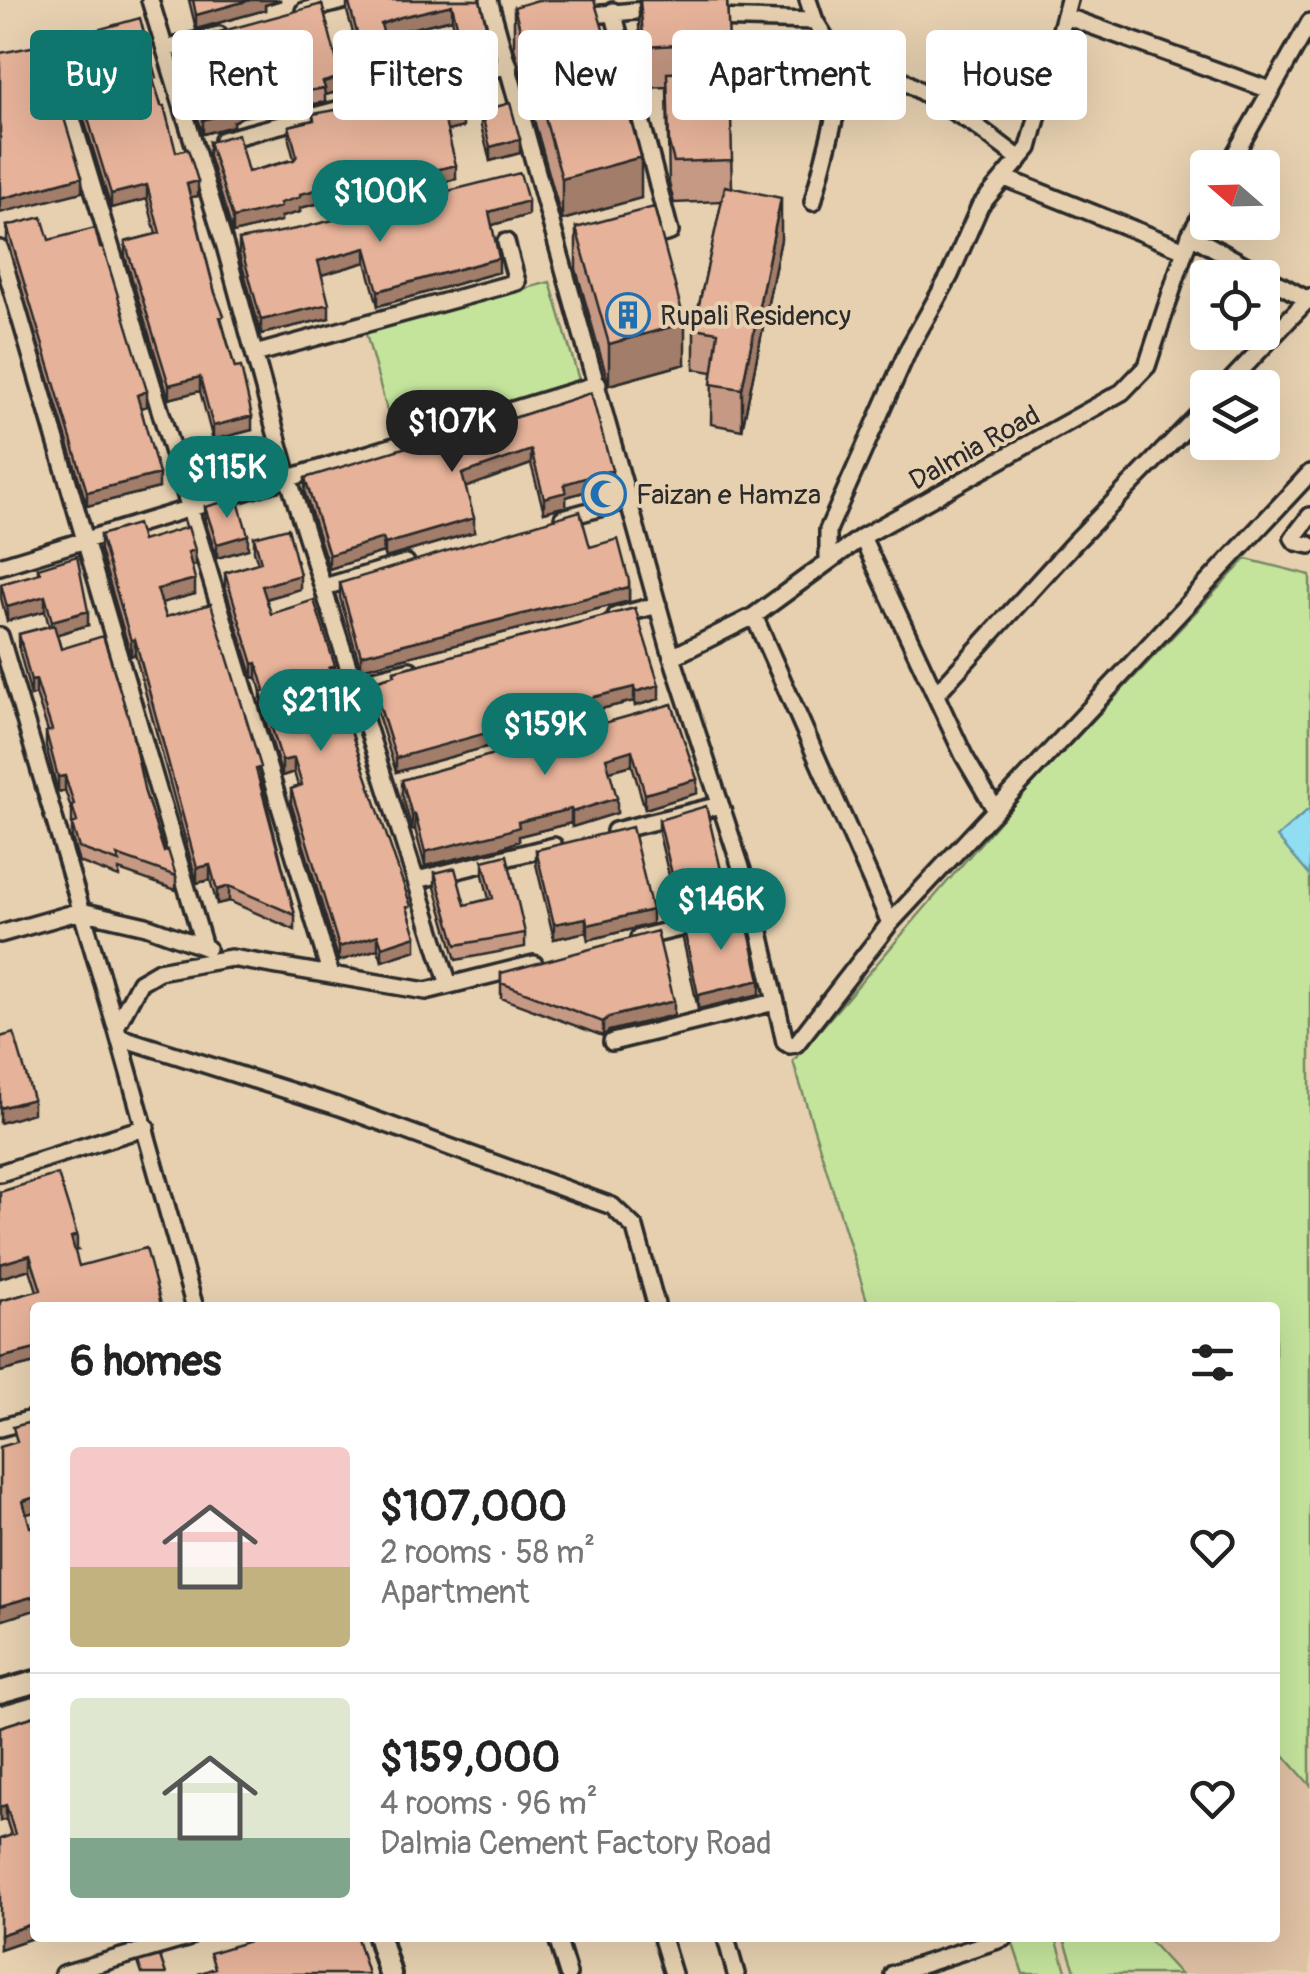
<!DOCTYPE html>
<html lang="en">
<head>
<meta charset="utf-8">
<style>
	:root { --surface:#fff; --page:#f2f2f2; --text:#222; --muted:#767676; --line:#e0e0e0; --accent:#0f766e }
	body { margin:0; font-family:Pangolin,sans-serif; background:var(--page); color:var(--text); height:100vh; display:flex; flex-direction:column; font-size:38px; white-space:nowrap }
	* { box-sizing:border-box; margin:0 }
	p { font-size:32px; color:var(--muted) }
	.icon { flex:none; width:55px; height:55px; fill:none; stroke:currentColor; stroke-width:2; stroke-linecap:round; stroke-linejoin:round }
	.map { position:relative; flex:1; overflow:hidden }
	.side { position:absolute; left:30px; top:1302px; width:1250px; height:640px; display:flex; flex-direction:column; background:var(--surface); border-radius:10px; box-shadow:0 10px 40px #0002 }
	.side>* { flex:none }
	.banner { position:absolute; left:30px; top:30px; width:1250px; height:90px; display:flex; gap:20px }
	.needle { width:65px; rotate:290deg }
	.fabs { position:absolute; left:1190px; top:150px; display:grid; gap:20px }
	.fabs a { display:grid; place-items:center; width:90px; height:90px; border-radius:10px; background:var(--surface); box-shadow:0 10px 40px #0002; font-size:50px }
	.price { position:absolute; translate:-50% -85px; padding:0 22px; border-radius:35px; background:var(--accent); color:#fff; font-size:32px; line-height:65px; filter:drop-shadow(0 2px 5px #0008) }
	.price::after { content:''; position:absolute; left:50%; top:60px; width:30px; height:22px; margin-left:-15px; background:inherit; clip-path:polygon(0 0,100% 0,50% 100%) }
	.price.on { background:#222; color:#fff }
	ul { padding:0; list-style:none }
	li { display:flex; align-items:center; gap:30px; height:250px; padding:0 40px }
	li+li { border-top:2px solid var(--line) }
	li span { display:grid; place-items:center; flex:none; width:280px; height:200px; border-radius:10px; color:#555 }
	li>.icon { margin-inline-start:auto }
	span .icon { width:120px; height:120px; fill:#fffc; stroke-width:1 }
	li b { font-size:42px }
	h2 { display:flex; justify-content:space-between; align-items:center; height:120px; padding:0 40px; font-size:42px }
	.tag { padding:0 35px; border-radius:10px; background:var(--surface); box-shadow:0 10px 40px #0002; font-size:35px; line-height:90px }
	.tag.on { background:var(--accent); color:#fff }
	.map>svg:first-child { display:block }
	.built { fill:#dfc1a4 }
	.green { fill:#c4e49c; stroke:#788864; stroke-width:2.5 }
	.water { fill:#91ddf2; stroke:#6896a2; stroke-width:2.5 }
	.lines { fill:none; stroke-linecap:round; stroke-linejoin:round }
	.minor-casing { stroke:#2b2b2b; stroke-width:22 }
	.tertiary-casing { stroke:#2b2b2b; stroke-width:28 }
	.minor { stroke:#e6d0b0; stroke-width:15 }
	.tertiary { stroke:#e6d0b0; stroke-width:20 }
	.wall { fill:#c69984; stroke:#2b2b2b; stroke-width:2.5 }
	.shaded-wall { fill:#a17d6b; stroke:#2b2b2b; stroke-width:2.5 }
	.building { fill:#e6b299; stroke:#2b2b2b; stroke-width:2.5 }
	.labels { text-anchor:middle; stroke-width:8; stroke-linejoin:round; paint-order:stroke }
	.poi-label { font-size:28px; fill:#2b2b2b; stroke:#e6d0b0; text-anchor:start }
	.street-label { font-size:28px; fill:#2b2b2b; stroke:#e6d0b0 }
</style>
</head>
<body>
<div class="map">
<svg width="1310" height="1974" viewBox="0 0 1310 1974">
	<rect width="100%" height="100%" fill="#e6d0b0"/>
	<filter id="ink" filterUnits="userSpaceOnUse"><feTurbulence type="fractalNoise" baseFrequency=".01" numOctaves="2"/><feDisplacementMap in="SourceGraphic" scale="20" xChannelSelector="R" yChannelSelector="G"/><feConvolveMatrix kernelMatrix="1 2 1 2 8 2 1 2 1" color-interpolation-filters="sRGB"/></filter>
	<g filter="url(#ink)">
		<!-- built -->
		<path class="built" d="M1275,1745L1310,1785V1974H1180L1147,1938H1275Z"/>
		<!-- green -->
		<path class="green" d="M550,282L579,380L394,436L365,330Z
			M1246,559L1310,575V1785L1275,1745V1308L869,1307L793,1061L1016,802Z
			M1011,1938H1056L1067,1974H1023Z
			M1064,1938H1147L1180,1974H1076Z"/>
		<!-- water -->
		<path class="water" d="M1310,808V876L1277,837Z"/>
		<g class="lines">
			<!-- minor casing -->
			<g class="minor-casing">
				<path id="minor" d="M150,0L225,246L288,477L449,985
					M489,0L672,657L755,910L785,1042L790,1045L796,1044L890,923L1310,473
					M808,0L815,21
					M304,11L346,0
					M613,11L670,232L644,239
					M581,16L657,9
					M1065,16L1270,90
					M709,18L815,21L835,54L852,67L901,79L975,125L1020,159
					M49,43L330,972
					M165,49L219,35
					M436,84L509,65
					M223,140L375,100
					M1227,168L1310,22
					M1005,178L1185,250
					M813,202L834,120L852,67
					M1190,235L1310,301
					M0,249L204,947
					M255,354L517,282L506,242
					M1224,388L1310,297
					M1310,516L1293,538L1296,542L1310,545
					M563,518L629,500
					M862,537L964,756L995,809
					M828,562V530L909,348L950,275L980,206L1029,148L1069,0
					M0,566L598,384
					M324,587L406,563
					M616,616L658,605
					M754,616L890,923
					M0,636L116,1027
					M672,657L754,616L862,537L1122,392L1147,366L1190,235L1208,203
					M355,684L410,670
					M937,693L1074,543L1208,405
					M615,831L720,805
					M417,880L554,846
					M0,934L81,911L146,926L207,948
					M639,938L704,922
					M119,1037L337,1106L612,1206L635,1228L657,1308
					M612,1042L775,1002
					M0,1173L146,1127
					M195,1308L116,1027L140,982L159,971L231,958L426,991L534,964
					M0,1428L35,1418
					M557,1938L568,1974
					M662,1938L673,1974
					M726,1938L736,1974
					M63,1974L187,1938
					M893,1974L1004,1938"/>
			</g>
			<!-- tertiary casing -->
			<g class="tertiary-casing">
				<path id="tertiary" d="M0,1692L35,1682
					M379,1938L390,1974"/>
			</g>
			<!-- minor -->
			<use href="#minor" class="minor"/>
			<!-- tertiary -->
			<use href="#tertiary" class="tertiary"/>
		</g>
		<!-- wall -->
		<path class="wall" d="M189,0H281L265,5V10L196,29Z
			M347,0H474L490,56L463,63L452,19L401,31L384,37L392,80L368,87L347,11Z
			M639,0H727L732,187L781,239L742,430L711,424L712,372L694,369V328L722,201L674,203L669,183L667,87L644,88L639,26Z
			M514,7L609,49V75L641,198L562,220L514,48Z
			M201,37L341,91L325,95V102L242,117L233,122V126L203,134L192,99V85L207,81L201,51Z
			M64,39L156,89L176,152L198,196L191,197L224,329L252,430L213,440L200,391L169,399L125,256V242L156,234L147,199L111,208L82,113V99L99,93L96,80L74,86L64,53Z
			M481,111L520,153L490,161L481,126Z
			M313,114L463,127L448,131L456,179L359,202L357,197L333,204L332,200L300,208V212L281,217V221L233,233L209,156V142L248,172L294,159L289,140V126L313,120Z
			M528,215L492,225L499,272L378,306L366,262L321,275L329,318L261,334L239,254V240Z
			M7,226L49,240L100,248L147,406L141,408L159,488L87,506L7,240Z
			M576,228L685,364L609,385L576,269Z
			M591,393L612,484L566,497V506L544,512L531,464L465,487L474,532L385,558L383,552L329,569L305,493V478L452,438Z
			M205,507L248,549L217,558L205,521Z
			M100,535L142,541L195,564L192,565L195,594L161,603L166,617L261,782L295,915V930L229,901L217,904L210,880L197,883L135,654L131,656L100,550Z
			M254,537L300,589L266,599L271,614L335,680L411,920L416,950L382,961L378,949L339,961L291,803V789L298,786L294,772L282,776L261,706V692L257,677L253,678L225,587V573L258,563L254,551Z
			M590,547L629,581V601L361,669L340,597V583Z
			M38,568L88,625L57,634L61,649L145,793L164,852L176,876V890L119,870V877L79,862L72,838V811L65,790L58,792L46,746V732L48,731L36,694L31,696L19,649V634L49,626L45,611L7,621L1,598V584L38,574Z
			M635,608L659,699L635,706L634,701L592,711V718L396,772L372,696V682L394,675V671Z
			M672,704L697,793L645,809L632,765L609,771L617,813L572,827L571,823L519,836V841L501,848L425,866L415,829L412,830L402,794V780Z
			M659,820L726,906L679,917L659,834Z
			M536,850L652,924L588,940L586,932L554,939L536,864Z
			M483,861L525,933V947L456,960L435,887V873L465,905L489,899L483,875Z
			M683,925L760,994L698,1009L683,939Z
			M501,973L674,1015L609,1031L603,1036L501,998Z
			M0,1192L77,1250H75L35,1308V1363L0,1372V1301L37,1291L30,1269L0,1278Z
			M35,1716V1937L0,1949L11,1835L6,1819L0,1821V1727Z"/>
		<!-- shaded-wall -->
		<path class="shaded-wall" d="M250,0H281L265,5V10L196,29V15Z
			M452,5V19L401,31L381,38V24L401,17Z
			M490,42V56L463,63V49Z
			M96,66V80L74,86V72Z
			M392,66V80L368,87V73Z
			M341,77V91L325,95L323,82Z
			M242,103V117L233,122V126L203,134V120Z
			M463,113V127L444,132V118Z
			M520,139V153L490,161V147Z
			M641,157V198L562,220V179Z
			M456,165V179L359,202V188Z
			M82,177V192L0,213V199Z
			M198,181V196L187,198V184Z
			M357,183V197L333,204V189Z
			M147,185V199L111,208V194Z
			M332,186V200L300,208V212L281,217V221L233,233V218L280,203L300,194Z
			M781,198V239L742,430V389Z
			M528,201V215L489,226V212Z
			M366,248V262L318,276V261Z
			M499,258V272L378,306V291Z
			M329,304V318L261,334V320Z
			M685,323V364L609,385V344Z
			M200,377V391L169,399V385Z
			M147,391V406L137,409V395Z
			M252,416V430L213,440V426Z
			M531,450V464L462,489V474Z
			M612,470V484L566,497V506L544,512V498L564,484Z
			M159,474V488L87,506V492Z
			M474,518V532L385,558V544Z
			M248,535V549L217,558V544Z
			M383,538V552L329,569V555Z
			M195,550V564L188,566V552Z
			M300,575V589L262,600V586Z
			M195,579V594L157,604V589Z
			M629,587V601L361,669V655Z
			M45,596V611L7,621V607Z
			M88,611V625L52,636V621Z
			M135,639V654L131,656V641Z
			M257,663V677L253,678V664Z
			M335,666V680L329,682V668Z
			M36,680V694L31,696V681Z
			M659,685V699L635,706V692Z
			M634,687V701L592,711V718L396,772V758L590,698Z
			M632,750V765L606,772V758Z
			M294,758V772L282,776V761Z
			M65,776V790L58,792V777Z
			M697,779V793L645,809V794Z
			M617,798V813L572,827V812Z
			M571,809V823L519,836V841L501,848L425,866V852L518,822Z
			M415,814V829L412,830V815Z
			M210,865V880L197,883V868Z
			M229,886V901L217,904V890Z
			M726,891V906L679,917V903Z
			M652,910V924L588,940V925Z
			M586,918V932L554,939V924Z
			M378,935V949L339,961V947Z
			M416,936V950L382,961V947Z
			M760,980V994L698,1009V995Z
			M674,1001V1015L609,1031L603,1036V1022L609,1017Z
			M33,1099V1113L0,1123V1108Z
			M77,1235V1250L71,1252V1237Z
			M30,1255V1269L0,1278V1264Z
			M35,1349V1363L0,1372V1358Z
			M35,1497V1512L23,1515V1501Z
			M35,1596V1610L0,1621V1606Z
			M6,1805V1819L0,1821V1807Z
			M35,1923V1937L0,1949V1935Z"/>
		<!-- building -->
		<path class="building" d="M193,0H250L196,15Z
			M348,0H480L490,42L463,49L452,5L401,17L381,24L392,66L368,73Z
			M538,0H594L609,49L579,51L580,76L618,75L641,157L562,179L514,7Z
			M640,0H727L729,42L644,47Z
			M322,4L341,77L323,82L325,88L242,103L232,108L233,112L203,120L192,85L210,80L201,37Z
			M140,18L156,78L153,79L161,106H164L176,152L188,149L198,181L187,184L215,293L224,316L220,317L235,368L241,367L252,416L213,426L200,377L169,385L125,242L160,233L147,185L111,194L82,99L103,92L96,66L74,72L64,39Z
			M42,45L56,107L60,105L82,177L0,199V53Z
			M730,71L732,160L674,162L669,143L667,73Z
			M454,78L463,113L444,118L456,165L359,188L357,183L333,189L332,186L300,194V197L280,203L281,207L233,218L209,142L238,134L248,172L294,160L297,156L289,126L314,120L313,114L358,106L357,103Z
			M510,103L520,139L490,147L481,111Z
			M520,173L528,201L489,212L499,258L378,291L366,248L318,261L329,304L261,320L239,240L301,228Z
			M725,186L781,198L742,389L711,384L718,332L694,328Z
			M654,207L685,323L609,344L576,228Z
			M42,217L49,240L95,228L100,248L103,247L147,391L137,395L159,474L87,492L7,226Z
			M591,393L612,470L564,484L566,492L544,498L531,450L462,474L474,518L385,544L383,538L329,555L305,478L423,442L451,435L452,438Z
			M237,498L248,535L217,544L205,507Z
			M580,511L590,547L618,539L629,581V587L361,655L340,583Z
			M137,524L142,541L188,527L195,550L188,552L195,579L157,589L166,617L211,604L261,767L256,769L295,915L229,886L217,890L210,865L197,868L135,639L131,641L100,535Z
			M288,528L300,575L262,586L271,614L314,600L335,666L329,668L411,906L407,907L416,936L382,947L378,935L339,947L291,789L302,785L294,758L282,761L261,692L265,690L257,663L253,664L225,573L261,562L254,537Z
			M77,556L88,611L52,621L45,596L7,607L1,584L40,573L38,568Z
			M635,608L659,685L635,692L634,687L590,698L592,704L396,758L372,682L395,675L394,671Z
			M54,625L61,649L103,636L129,719L145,793L164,852L168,850L176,876L117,855L119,862L79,848L72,824L77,822L72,805L74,804L65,776L58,777L46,732L52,730L36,680L31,681L19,634Z
			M672,704L697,779L645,794L632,750L606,758L617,798L572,812L571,809L518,822L519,827L501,833L425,852L415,814L412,815L402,780Z
			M706,806L726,891L679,903L659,820Z
			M632,827L652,910L588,925L586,918L554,924L536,850Z
			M507,855L525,933L456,945L435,873L455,868L465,905L493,898L483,861Z
			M744,910L760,980L698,995L683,925Z
			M657,931L674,1001L609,1017L603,1022L501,983V973Z
			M14,1033L33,1099L0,1108V1037Z
			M58,1174L77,1235L71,1237L79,1266L146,1248L162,1308H35V1349L0,1358V1301L41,1290L30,1255L0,1264V1192Z
			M35,1421V1497L23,1501L30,1527L35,1526V1596L0,1606V1447L17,1442L13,1427Z
			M35,1716V1923L0,1935V1839L15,1834L6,1805L0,1807V1727Z
			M259,1938H357L368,1974H198L215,1968L210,1953Z
			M160,1956L166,1974H142L138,1962Z"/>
	</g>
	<!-- icons -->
	<defs>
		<g id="building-ring" transform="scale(2.25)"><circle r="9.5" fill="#e6d0b0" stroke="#1f6fb2" stroke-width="1.5"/><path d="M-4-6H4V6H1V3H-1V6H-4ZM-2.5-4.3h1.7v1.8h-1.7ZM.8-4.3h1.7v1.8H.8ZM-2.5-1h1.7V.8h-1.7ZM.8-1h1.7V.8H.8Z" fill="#1f6fb2"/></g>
		<g id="mosque-ring" transform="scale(2.25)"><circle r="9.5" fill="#e6d0b0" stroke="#1f6fb2" stroke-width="1.5"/><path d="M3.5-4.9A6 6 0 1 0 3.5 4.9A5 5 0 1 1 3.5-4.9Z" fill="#1f6fb2"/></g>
	</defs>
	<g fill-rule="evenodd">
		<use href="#building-ring" x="628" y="315"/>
		<use href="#mosque-ring" x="604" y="494"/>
	</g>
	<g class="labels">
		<!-- poi labels -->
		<g class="poi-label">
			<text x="660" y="325">Rupali Residency</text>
			<text x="636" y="504">Faizan e Hamza</text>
		</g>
		<!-- street labels -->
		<g class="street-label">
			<text transform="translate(974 447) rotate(-29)" y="10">Dalmia Road</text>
		</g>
	</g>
</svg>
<div class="fabs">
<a><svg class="needle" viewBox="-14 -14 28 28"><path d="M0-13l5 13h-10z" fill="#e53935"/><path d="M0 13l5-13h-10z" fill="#767676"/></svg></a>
<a><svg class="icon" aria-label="locate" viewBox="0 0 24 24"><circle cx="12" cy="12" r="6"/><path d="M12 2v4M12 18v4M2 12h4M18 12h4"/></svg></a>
<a><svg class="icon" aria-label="layers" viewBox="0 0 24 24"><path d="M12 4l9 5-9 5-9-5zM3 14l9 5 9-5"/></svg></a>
</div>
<b class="price" style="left:380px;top:245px">$100K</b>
<b class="price on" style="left:452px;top:475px">$107K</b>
<b class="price" style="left:227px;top:521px">$115K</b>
<b class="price" style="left:321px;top:754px">$211K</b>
<b class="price" style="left:545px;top:778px">$159K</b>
<b class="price" style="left:721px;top:953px">$146K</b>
<div class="banner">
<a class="tag on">Buy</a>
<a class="tag">Rent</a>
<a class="tag">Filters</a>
<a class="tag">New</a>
<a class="tag">Apartment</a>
<a class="tag">House</a>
</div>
<section class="side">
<h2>6 homes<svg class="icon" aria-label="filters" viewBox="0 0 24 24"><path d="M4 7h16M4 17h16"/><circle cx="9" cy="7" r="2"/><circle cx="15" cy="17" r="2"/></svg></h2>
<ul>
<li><span style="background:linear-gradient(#f6c9c9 60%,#c2b280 0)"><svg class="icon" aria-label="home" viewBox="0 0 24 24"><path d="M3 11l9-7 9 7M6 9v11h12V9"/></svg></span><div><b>$107,000</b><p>2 rooms · 58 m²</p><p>Apartment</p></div><svg class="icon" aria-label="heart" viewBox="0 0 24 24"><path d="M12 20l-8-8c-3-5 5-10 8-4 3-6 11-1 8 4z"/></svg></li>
<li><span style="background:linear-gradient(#dfe7d0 70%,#7fa58c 0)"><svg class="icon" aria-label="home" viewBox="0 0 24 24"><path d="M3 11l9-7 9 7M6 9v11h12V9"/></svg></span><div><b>$159,000</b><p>4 rooms · 96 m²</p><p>Dalmia Cement Factory Road</p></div><svg class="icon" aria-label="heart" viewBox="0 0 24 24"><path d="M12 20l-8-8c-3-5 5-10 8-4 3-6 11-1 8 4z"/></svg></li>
</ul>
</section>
</div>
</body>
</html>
